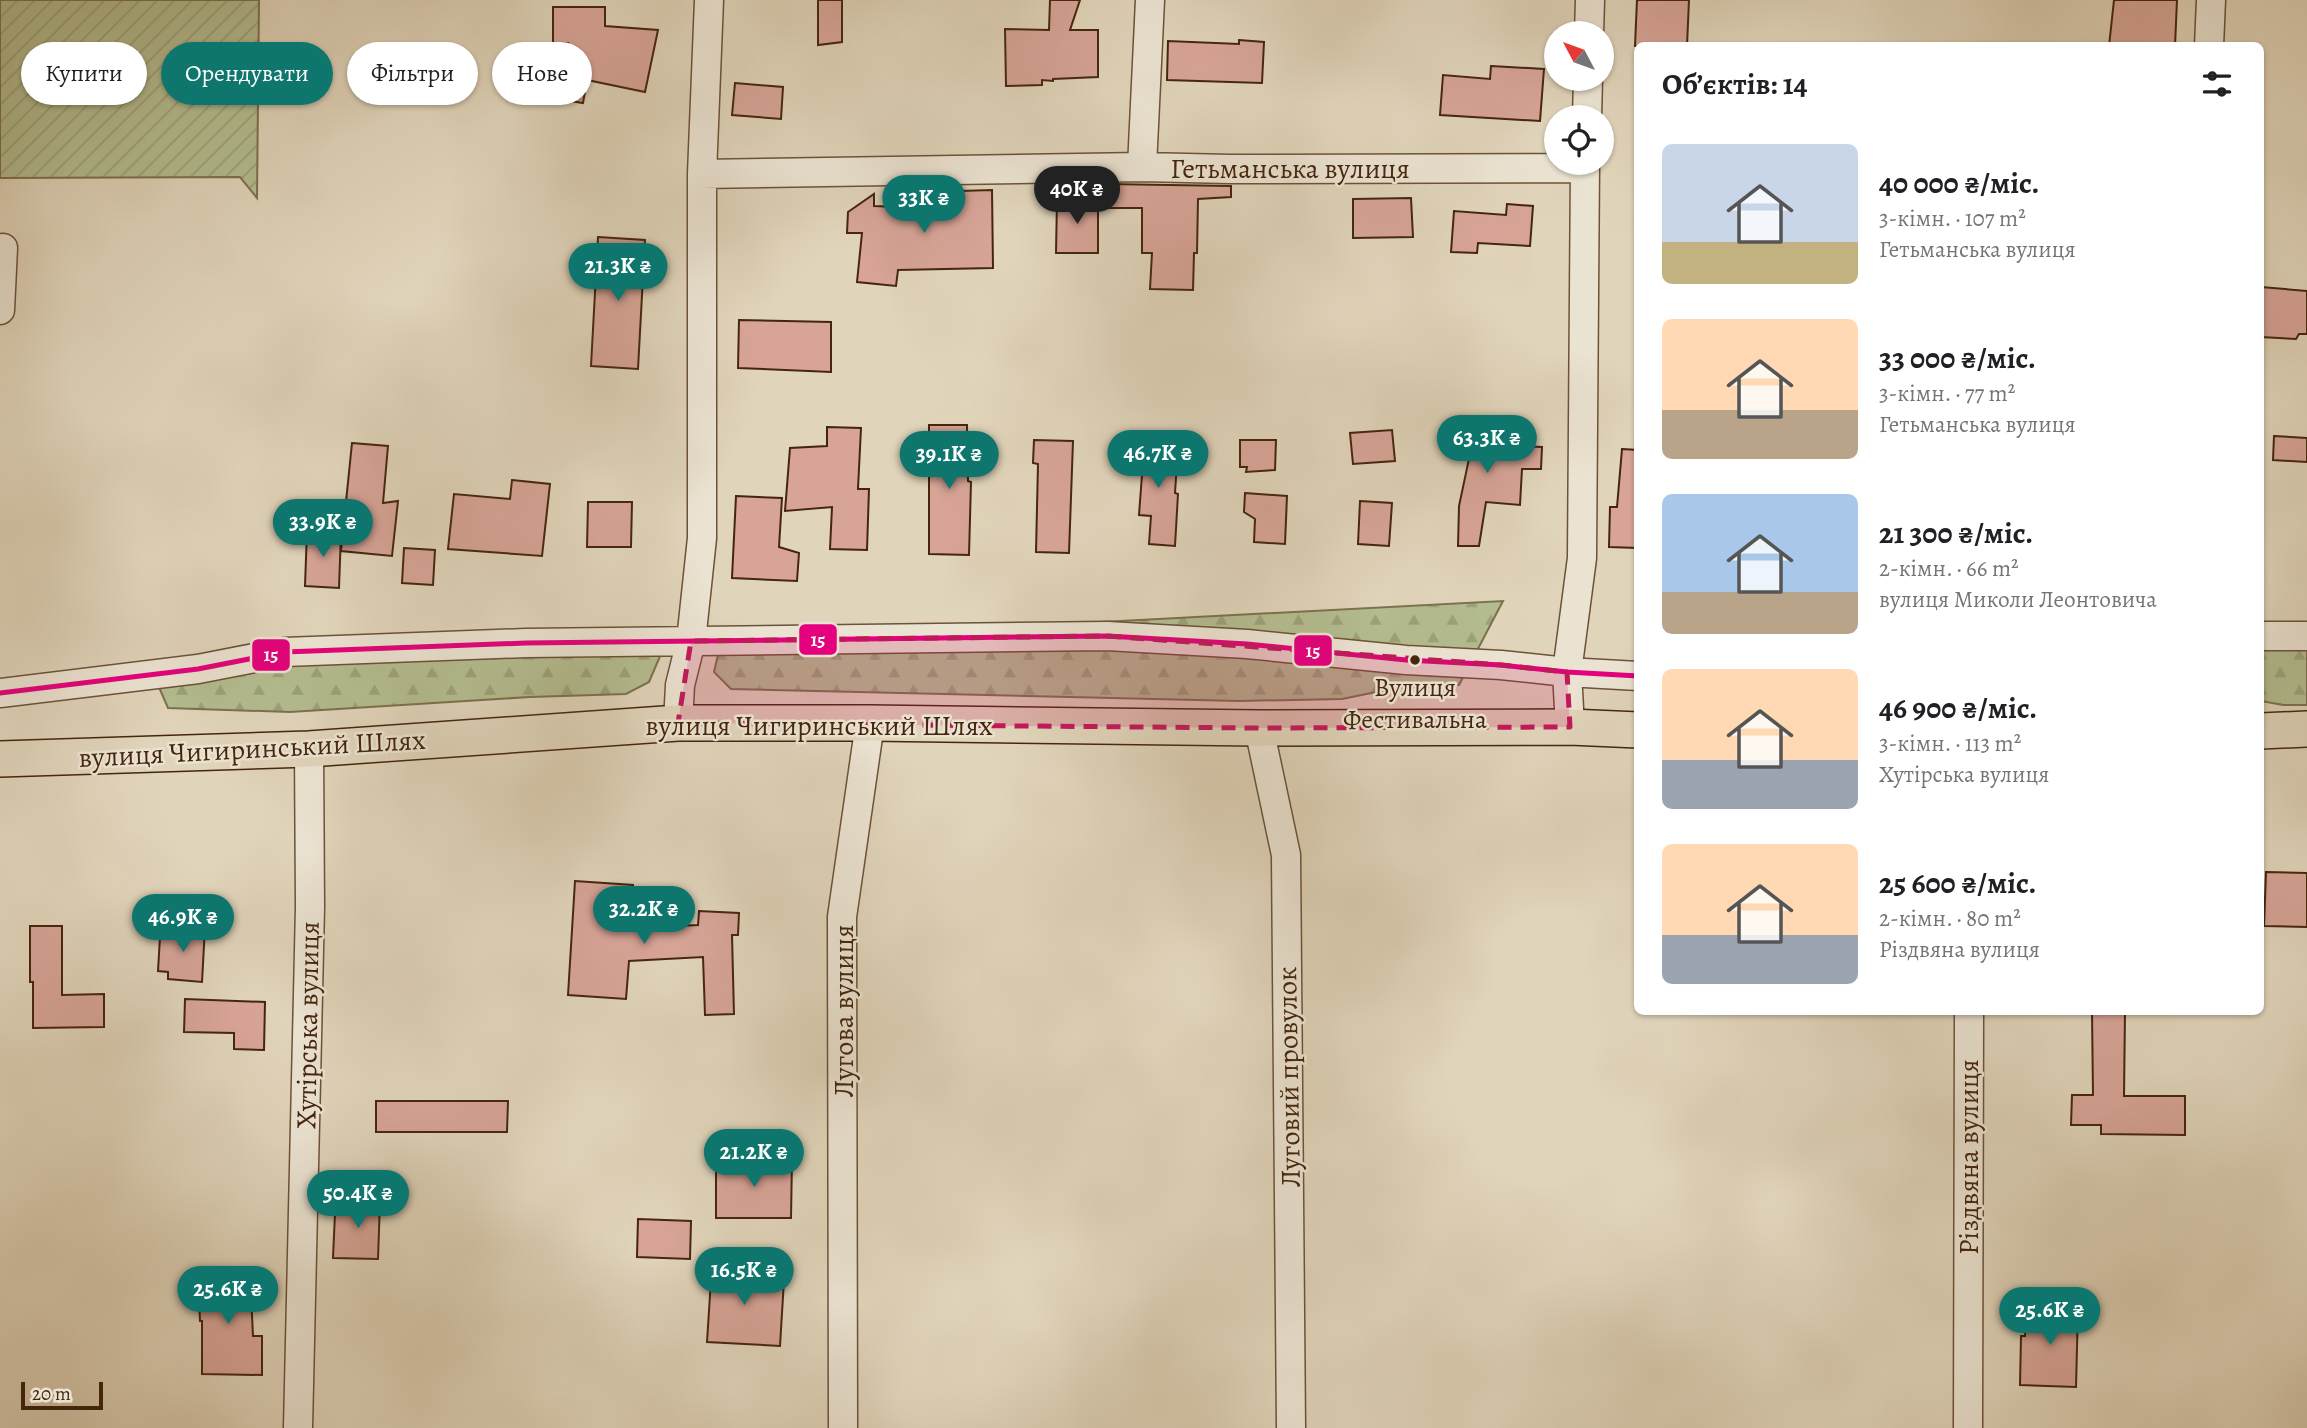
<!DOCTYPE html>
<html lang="uk">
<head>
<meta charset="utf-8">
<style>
	:root { --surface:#fff; --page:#f6f6f6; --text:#202124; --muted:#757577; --accent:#0f766e }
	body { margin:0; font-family:Alegreya,serif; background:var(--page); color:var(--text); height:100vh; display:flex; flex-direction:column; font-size:26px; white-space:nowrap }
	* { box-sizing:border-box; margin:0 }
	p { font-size:23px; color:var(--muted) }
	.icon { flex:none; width:38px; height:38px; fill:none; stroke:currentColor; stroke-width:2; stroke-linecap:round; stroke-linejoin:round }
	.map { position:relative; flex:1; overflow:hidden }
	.details { position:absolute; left:1634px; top:42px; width:630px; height:973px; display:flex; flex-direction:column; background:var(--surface); border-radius:10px; box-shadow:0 2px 5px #0004 }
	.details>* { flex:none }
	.guide { position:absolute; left:21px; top:42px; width:665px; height:63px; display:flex; gap:14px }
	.needle { width:46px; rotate:311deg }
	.buttons { position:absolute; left:1544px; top:21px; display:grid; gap:14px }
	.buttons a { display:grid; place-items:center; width:70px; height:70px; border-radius:50%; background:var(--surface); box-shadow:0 2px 5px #0004; font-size:35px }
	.scale { position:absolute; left:21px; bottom:18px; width:82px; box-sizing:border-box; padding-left:7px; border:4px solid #45260d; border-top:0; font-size:19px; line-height:24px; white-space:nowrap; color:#45260d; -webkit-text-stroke:5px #ebe3d2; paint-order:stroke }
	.price { position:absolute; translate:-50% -60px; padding:0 16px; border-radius:24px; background:var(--accent); color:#fff; font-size:23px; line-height:46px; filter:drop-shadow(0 2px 4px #0008) }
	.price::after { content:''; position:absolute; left:50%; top:42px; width:21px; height:16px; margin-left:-10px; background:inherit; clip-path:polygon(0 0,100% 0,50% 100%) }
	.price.on { background:#222; color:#fff }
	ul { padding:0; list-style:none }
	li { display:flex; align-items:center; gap:21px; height:175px; padding:0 28px }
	li span { display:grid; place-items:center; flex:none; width:196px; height:140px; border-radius:10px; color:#555 }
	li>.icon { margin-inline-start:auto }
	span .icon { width:84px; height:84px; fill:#fffc; stroke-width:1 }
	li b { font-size:30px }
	h2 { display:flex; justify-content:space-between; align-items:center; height:84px; padding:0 28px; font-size:30px }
	.chip { padding:0 24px; border-radius:32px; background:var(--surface); box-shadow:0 2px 5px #0004; font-size:24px; line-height:63px }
	.chip.on { background:var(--accent); color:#fff }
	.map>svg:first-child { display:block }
	.forest { fill:url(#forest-firs); stroke:#7c714e; stroke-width:2 }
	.garden { fill:url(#garden-furrows); stroke:#7c714e; stroke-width:2 }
	.building { fill:#d7a497; stroke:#45260d; stroke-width:2 }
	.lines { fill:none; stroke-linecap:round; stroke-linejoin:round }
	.minor-casing { stroke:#6c5238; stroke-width:31 }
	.major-casing { stroke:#45260d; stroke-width:38 }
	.minor { stroke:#ebe3d2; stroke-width:28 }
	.major { stroke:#e0d4ba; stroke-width:35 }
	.bus-1-casing { stroke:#ebe3d2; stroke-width:10 }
	.bus-1 { stroke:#e5007d; stroke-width:5 }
	.marked { fill:#c2185b; fill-opacity:0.2; stroke:#c2185b; stroke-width:5; stroke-dasharray:14 9; stroke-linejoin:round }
	.bus-dot { fill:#45260d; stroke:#ebe3d2; stroke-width:2.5 }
	.labels { text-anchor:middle; stroke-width:5; stroke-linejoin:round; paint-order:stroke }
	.bus-label { font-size:26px; fill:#45260d; stroke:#ebe3d2 }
	.street-label { font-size:28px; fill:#45260d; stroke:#ebe3d2 }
	.line-badge { stroke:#ebe3d2; stroke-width:2.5 }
	.badge-label { font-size:19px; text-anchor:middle; font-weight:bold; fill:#fff }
</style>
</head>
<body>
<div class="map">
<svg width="2307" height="1428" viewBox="0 0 2307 1428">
	<defs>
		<pattern id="forest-firs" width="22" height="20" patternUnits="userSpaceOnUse" patternTransform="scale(1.75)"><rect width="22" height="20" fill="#b3bc8f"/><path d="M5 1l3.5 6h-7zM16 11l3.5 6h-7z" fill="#9ba17a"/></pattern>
		<pattern id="garden-furrows" width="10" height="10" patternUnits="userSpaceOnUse" patternTransform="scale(1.75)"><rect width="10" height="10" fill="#b3bc8f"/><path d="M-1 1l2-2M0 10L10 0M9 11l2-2" fill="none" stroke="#9ba17a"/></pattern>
	</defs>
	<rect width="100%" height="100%" fill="#e0d4ba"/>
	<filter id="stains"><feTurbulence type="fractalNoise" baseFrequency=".00286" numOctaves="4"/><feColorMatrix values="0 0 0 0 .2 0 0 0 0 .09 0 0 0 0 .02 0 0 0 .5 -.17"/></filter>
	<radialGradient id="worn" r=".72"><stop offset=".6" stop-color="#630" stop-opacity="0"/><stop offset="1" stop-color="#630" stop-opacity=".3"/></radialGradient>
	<!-- forest -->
	<path class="forest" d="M1503,601L1459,685L1396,688L1342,699L1239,701L731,689L714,672L721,642Z
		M2261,644H2307V705H2283L2261,701Z
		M664,647L649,682L626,694L530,697L290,712L168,708L155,678L192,666Z"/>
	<!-- garden -->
	<path class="garden" d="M0,0H259L257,198L240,177L0,178Z"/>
	<!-- building -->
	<path class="building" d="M818,0H842V42L818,45Z
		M1050,0H1080L1070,30H1098V77L1053,79V81L1042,80V85L1006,86L1005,29L1049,30Z
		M1637,0H1689L1687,46H1635Z
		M2114,0H2177L2175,46H2109Z
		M553,7H605V26L658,30L645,92L587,80L583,103L558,99L568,43H553Z
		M1239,40L1264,42L1262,83L1167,80L1168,41L1239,44Z
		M1491,66L1544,69L1540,121L1440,115L1443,75L1490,79Z
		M735,83L783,87L781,119L732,115Z
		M1107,184L1231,186V197L1198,199L1197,253H1194L1193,290L1150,289L1152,253H1142V208H1107Z
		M992,190L993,268L898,270L896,286L857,282L862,233H847L848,212L874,194V206L927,208V192Z
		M1411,198L1413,237L1353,238V199Z
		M1057,199L1098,200V253H1056Z
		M1507,204L1533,206L1530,246L1478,243L1477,253L1451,252L1454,211L1506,215Z
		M598,237L645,240L638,369L591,366Z
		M2261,287L2307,291V334H2299L2296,339L2261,337Z
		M739,320L831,322V372L738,368Z
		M1447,421L1485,425V445L1542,447L1541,469H1522L1520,505L1486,502L1479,546H1458L1459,506L1470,454L1444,452Z
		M929,425H967L968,481L971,482L969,555L929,554Z
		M827,427L861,428L858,489H869L867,550L830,549L832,507L785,511L790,448L827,446Z
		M1392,430L1395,461L1353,464L1350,433Z
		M2274,436L2307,438V462L2273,460Z
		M1034,440L1073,441L1069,553L1036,552L1038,464L1033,463Z
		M1240,440H1276L1275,470L1246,472L1247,467H1240Z
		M352,443L388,446L383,503L398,501L392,556L341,551Z
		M1135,444L1178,447L1175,493L1178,494L1175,546L1149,544L1151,516L1139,515L1142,475L1133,474Z
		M1622,449L1638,450V548L1609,547L1610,507H1617Z
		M512,480L550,484L542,556L448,549L454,494L510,499Z
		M1245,493L1287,496L1285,544L1254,542L1255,519L1244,512Z
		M736,496L782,498L779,547L799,553L797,581L732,578Z
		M1360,501L1392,503L1389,546L1358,544Z
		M588,502H632L631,547H587Z
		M307,530L341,533L339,588L305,586Z
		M404,548L435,550L433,585L402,583Z
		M2266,872L2307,873V927L2264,926Z
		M575,881L633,885L631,928L698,925L699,911L739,913L738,935H732L734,1014L705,1015L703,957L629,961L626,999L568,995Z
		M176,925L205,927L202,982L168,979V972L158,971L160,937L175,938Z
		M30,926H62V995L104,994V1027L33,1028V982H30Z
		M185,999L265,1002L264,1050L234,1049V1033L184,1032Z
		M2092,1012H2125L2124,1096H2185V1135L2101,1134V1125H2071L2072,1095H2093Z
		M376,1101H508L507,1132H376Z
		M723,1159H792L791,1218H716V1170L723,1171Z
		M365,1194L380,1202L378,1259L333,1258L335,1213H347V1201Z
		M638,1219L691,1221L690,1259L637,1257Z
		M712,1264L759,1267V1279L784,1280L780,1346L707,1342Z
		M250,1273L253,1336H262V1375L202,1374V1321H200L198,1275Z
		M2027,1306L2078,1309L2076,1387L2020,1385L2021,1336H2025Z"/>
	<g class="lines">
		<!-- minor casing -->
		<g class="minor-casing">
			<path id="minor" d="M1589,33L1590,0
				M2209,46L2211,0
				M1587,117L1588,79
				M1142,167L1150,0
				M702,174L1142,167L1230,169L1585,168
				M0,310L3,248
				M2261,636H2307
				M0,693L198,669L285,652L526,643L1107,636L1247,644L1406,660L1501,665L1567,672L1638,676
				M678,723L680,685L691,641L702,538V174L709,0
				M1570,727L1567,672L1582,558L1585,163
				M1259,728L1286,855L1291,1428
				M298,1428L310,907L309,749
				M843,1428L842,917L870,723
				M1968,1428L1969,1012"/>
		</g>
		<!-- major casing -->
		<g class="major-casing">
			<path id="major" d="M2261,731L2307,729
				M0,759L309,749L678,723H870L1259,728L1570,727L1638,730"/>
		</g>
		<!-- minor -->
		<use href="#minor" class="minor"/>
		<!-- major -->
		<use href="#major" class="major"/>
		<!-- bus-1 casing -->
		<g class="bus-1-casing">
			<path id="bus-1" d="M0,693L198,669L285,652L526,643L1107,636L1247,644L1406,660L1501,665L1567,672L1638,676"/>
		</g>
		<!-- bus-1 -->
		<use href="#bus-1" class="bus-1"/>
	</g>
	<!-- marked area -->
	<path class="marked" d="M1107,636L1501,665L1567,672L1570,727L1259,728L678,723L691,641Z"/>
	<!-- markers -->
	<circle class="bus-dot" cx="1415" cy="660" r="6"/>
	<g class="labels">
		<!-- bus labels -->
		<g class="bus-label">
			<text x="1415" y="696">Вулиця<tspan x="1415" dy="32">Фестивальна</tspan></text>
		</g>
		<!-- street labels -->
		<g class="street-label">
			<text x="1290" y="178">Гетьманська вулиця</text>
			<text x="819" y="735">вулиця Чигиринський Шлях</text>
			<text transform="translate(252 748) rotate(-3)" y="10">вулиця Чигиринський Шлях</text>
			<text transform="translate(843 1011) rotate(-90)" y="10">Лугова вулиця</text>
			<text transform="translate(307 1025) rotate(-89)" y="10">Хутірська вулиця</text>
			<text transform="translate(1288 1077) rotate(-91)" y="10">Луговий провулок</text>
			<text transform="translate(1968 1157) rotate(-90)" y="10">Різдвяна вулиця</text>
		</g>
	</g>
	<g class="line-badge">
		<rect x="798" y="623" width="40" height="33" rx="7" fill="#e5007d"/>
		<rect x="1293" y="634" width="40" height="33" rx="7" fill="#e5007d"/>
		<rect x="251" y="638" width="40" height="34" rx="7" fill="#e5007d"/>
	</g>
	<g class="badge-label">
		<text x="818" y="646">15</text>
		<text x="1313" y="657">15</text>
		<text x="271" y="661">15</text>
	</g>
	<rect width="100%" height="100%" filter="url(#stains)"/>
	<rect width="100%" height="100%" fill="url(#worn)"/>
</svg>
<div class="buttons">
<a><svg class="needle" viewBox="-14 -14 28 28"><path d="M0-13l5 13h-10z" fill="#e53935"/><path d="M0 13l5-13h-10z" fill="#757577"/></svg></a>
<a><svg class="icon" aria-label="locate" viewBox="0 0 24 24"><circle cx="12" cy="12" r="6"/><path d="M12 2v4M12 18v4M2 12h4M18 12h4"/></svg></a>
</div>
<div class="scale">20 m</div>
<b class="price on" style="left:1077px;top:226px">40K ₴</b>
<b class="price" style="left:924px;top:235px">33K ₴</b>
<b class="price" style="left:618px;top:303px">21.3K ₴</b>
<b class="price" style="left:1487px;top:475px">63.3K ₴</b>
<b class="price" style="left:1158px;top:490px">46.7K ₴</b>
<b class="price" style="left:949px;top:491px">39.1K ₴</b>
<b class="price" style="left:323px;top:559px">33.9K ₴</b>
<b class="price" style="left:644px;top:946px">32.2K ₴</b>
<b class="price" style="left:183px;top:954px">46.9K ₴</b>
<b class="price" style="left:754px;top:1189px">21.2K ₴</b>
<b class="price" style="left:358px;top:1230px">50.4K ₴</b>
<b class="price" style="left:744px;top:1307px">16.5K ₴</b>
<b class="price" style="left:228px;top:1326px">25.6K ₴</b>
<b class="price" style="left:2050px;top:1347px">25.6K ₴</b>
<div class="guide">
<a class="chip">Купити</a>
<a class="chip on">Орендувати</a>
<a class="chip">Фільтри</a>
<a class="chip">Нове</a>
</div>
<section class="details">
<h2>Об’єктів: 14<svg class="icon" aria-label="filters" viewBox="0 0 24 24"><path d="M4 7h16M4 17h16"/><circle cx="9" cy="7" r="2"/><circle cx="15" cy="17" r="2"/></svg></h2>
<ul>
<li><span style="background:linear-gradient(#c9d6e8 70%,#c2b280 0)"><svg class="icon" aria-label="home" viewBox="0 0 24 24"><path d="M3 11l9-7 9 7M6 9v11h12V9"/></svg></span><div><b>40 000 ₴/міс.</b><p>3-кімн. · 107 m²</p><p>Гетьманська вулиця</p></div></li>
<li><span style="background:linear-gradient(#ffd9b3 65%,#b9a48a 0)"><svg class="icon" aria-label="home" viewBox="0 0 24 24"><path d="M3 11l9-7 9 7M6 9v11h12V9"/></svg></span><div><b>33 000 ₴/міс.</b><p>3-кімн. · 77 m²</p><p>Гетьманська вулиця</p></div></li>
<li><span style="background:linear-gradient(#a9c7e8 70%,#b9a48a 0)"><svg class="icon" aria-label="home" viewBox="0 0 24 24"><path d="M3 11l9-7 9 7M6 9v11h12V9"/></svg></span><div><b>21 300 ₴/міс.</b><p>2-кімн. · 66 m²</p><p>вулиця Миколи Леонтовича</p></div></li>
<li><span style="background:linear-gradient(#ffd9b3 65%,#9aa5b1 0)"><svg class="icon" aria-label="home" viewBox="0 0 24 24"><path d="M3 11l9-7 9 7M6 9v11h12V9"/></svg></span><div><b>46 900 ₴/міс.</b><p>3-кімн. · 113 m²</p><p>Хутірська вулиця</p></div></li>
<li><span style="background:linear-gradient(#ffd9b3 65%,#9aa5b1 0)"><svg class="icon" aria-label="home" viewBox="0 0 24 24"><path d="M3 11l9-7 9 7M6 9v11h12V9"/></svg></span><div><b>25 600 ₴/міс.</b><p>2-кімн. · 80 m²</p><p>Різдвяна вулиця</p></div></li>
</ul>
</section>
</div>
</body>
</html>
